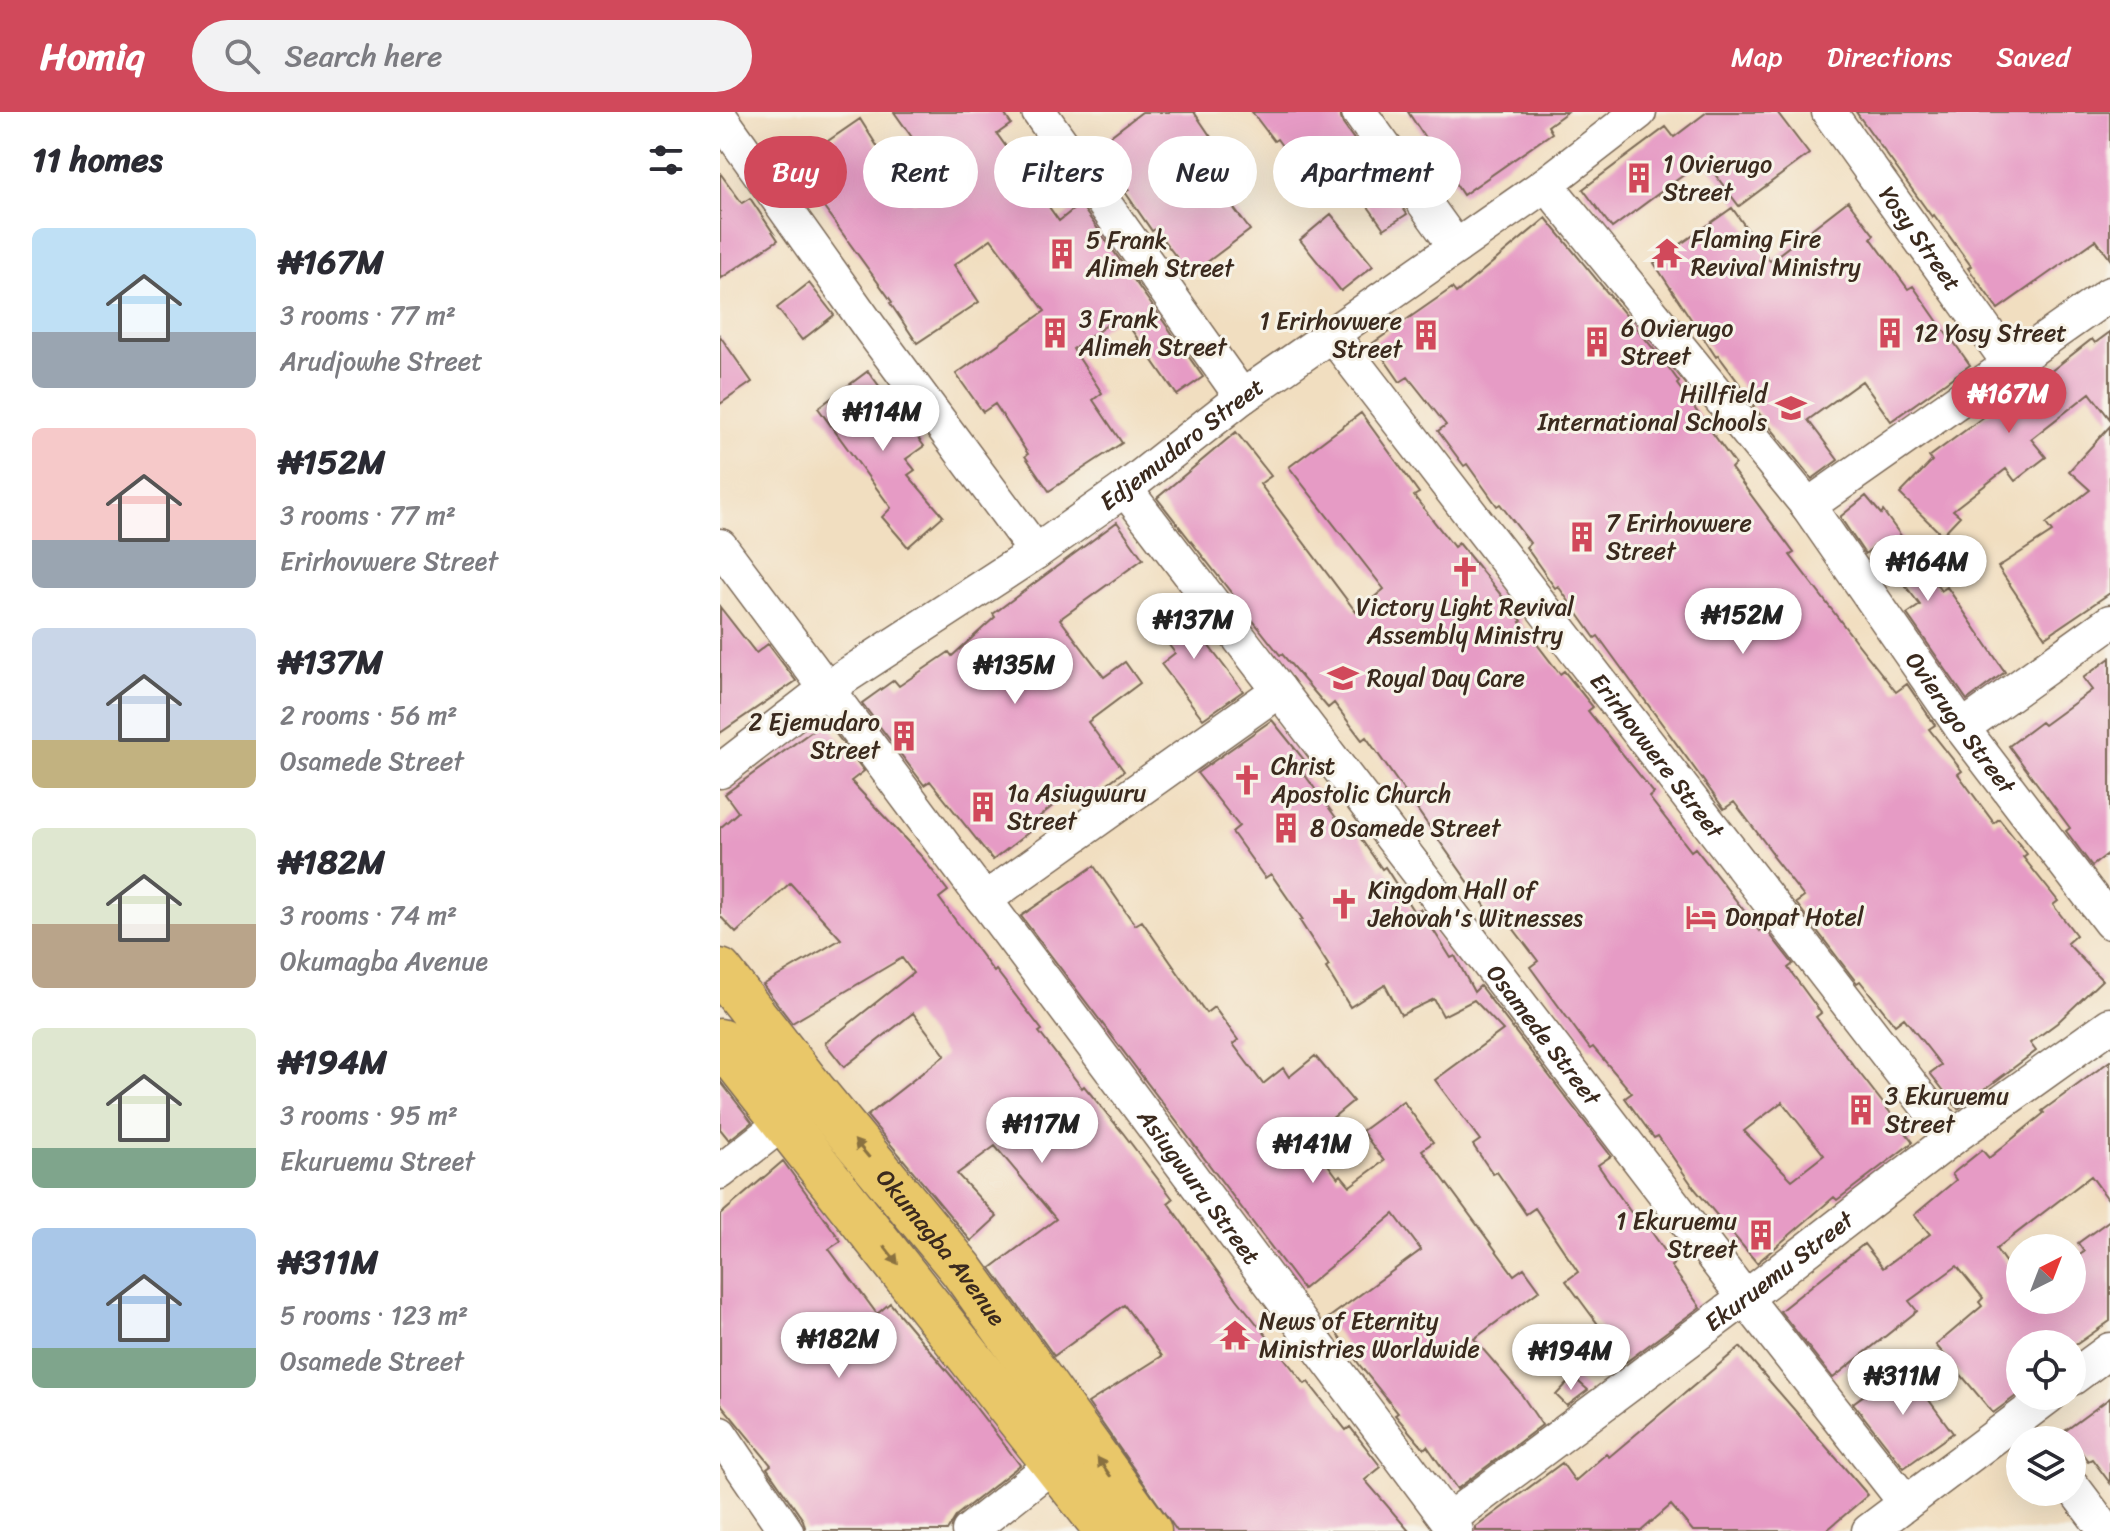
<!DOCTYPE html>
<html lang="en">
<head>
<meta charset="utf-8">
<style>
	:root { --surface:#fff; --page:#f2f2f3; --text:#2b2b33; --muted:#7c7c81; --accent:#d1495b }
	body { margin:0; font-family:Sriracha,sans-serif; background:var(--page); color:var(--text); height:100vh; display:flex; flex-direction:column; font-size:30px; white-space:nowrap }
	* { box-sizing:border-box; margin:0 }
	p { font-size:26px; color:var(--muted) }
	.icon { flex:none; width:44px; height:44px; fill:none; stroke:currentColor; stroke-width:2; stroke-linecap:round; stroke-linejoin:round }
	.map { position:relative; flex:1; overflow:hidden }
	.sheet { display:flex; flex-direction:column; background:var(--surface); width:720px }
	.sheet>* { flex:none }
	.guide { position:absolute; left:24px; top:24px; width:760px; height:72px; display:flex; gap:16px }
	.needle { width:52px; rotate:42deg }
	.controls { position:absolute; left:1286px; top:1122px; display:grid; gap:16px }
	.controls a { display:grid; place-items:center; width:80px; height:80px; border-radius:50%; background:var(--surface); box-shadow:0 8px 32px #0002; font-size:40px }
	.price { position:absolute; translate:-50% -68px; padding:0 18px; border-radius:28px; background:#fff; color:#222; font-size:26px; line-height:52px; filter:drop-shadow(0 2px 4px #0008) }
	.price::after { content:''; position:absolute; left:50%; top:48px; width:24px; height:18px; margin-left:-12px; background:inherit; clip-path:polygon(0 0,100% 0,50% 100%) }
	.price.current { background:var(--accent); color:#fff }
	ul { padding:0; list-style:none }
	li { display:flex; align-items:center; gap:24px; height:200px; padding:0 32px }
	li span { display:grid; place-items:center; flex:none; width:224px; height:160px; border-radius:12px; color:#555 }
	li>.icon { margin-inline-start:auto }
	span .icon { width:96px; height:96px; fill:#fffc; stroke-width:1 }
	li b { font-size:34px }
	h2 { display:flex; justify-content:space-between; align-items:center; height:96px; padding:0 32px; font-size:34px }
	.chip { padding:0 28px; border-radius:36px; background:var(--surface); box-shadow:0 8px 32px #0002; font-size:28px; line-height:72px }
	.chip.current { background:var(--accent); color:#fff }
	header { display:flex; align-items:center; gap:48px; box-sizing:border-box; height:112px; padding:0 40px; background:var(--accent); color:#fff }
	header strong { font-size:38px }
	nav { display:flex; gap:44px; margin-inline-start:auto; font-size:28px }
	.search { width:560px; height:72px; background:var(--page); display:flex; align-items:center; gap:20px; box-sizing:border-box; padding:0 28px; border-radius:44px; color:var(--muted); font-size:30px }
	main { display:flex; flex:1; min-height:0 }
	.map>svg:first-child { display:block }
	.building { fill:#e69bc5; fill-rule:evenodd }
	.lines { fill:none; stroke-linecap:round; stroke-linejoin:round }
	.minor-casing { stroke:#7b6957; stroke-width:37 }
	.major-casing { stroke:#7b6957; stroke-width:47 }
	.minor { stroke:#fff; stroke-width:34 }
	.major { stroke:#e9c769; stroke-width:44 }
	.oneway { fill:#897140 }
	.labels { text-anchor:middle; stroke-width:6; stroke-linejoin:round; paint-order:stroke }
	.poi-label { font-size:24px; fill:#3b2a1e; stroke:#f7f3e8; text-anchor:start }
	.street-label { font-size:24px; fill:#3b2a1e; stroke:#f7f3e8 }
</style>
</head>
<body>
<header>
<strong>Homiq</strong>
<div class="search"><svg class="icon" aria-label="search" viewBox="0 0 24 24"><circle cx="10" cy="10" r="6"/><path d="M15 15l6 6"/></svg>Search here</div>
<nav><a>Map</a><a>Directions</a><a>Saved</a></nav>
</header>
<main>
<section class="sheet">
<h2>11 homes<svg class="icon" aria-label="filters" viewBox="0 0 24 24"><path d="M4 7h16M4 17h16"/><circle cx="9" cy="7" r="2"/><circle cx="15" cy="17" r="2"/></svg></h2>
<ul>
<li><span style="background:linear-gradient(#bfe0f5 65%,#9aa5b1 0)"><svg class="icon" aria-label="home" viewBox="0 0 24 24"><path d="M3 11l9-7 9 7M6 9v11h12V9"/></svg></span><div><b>₦167M</b><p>3 rooms · 77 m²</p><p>Arudjowhe Street</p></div></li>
<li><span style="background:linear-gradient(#f6c9c9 70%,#9aa5b1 0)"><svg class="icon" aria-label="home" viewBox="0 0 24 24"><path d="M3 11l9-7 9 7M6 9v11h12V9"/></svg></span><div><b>₦152M</b><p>3 rooms · 77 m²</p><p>Erirhovwere Street</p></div></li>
<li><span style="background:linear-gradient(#c9d6e8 70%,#c2b280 0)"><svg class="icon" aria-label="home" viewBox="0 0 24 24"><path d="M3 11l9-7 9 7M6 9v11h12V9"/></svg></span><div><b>₦137M</b><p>2 rooms · 56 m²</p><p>Osamede Street</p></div></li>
<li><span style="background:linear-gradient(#dfe7d0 60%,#b9a48a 0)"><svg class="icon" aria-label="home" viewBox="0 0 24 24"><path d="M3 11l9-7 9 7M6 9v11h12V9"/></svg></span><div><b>₦182M</b><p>3 rooms · 74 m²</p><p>Okumagba Avenue</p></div></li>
<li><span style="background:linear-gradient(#dfe7d0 75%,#7fa58c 0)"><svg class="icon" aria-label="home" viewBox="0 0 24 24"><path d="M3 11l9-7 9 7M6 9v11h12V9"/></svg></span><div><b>₦194M</b><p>3 rooms · 95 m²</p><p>Ekuruemu Street</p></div></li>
<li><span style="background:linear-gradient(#a9c7e8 75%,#7fa58c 0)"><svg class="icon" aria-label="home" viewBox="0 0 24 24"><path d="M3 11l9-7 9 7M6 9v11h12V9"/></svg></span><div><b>₦311M</b><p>5 rooms · 123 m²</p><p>Osamede Street</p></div></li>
</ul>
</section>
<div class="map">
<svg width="1390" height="1419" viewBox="0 0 1390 1419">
	<rect width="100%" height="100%" fill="#f7f3e8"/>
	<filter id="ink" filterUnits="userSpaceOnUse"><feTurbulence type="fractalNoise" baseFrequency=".0125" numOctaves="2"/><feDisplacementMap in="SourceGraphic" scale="16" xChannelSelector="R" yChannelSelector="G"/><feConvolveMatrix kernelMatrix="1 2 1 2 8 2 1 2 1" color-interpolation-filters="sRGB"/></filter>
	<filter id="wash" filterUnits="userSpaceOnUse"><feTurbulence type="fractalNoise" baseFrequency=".006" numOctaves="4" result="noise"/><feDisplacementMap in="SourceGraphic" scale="32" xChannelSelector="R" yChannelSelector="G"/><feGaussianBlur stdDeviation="1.8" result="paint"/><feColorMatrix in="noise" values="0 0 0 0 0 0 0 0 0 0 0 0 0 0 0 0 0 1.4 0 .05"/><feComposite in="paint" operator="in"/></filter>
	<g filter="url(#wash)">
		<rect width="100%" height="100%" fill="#f1dec0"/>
		<g id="blocks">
			<!-- building -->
			<path class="building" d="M174,0H283L291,12L277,22L339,109L360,92L483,265L457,283L401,203L353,237L382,281L373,288L402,331L329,379L305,344L308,342L275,292L263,300L236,262L325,199L271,127L234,153L259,190L197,231L170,191L172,190L73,53L140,7L193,91L223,69Z
				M422,0H474L516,62L498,75L530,118L470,163L435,117L432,119L405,80L409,78L376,35Z
				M532,0H619L623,12L687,102L664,117L617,51L589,71L557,27L554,29Z
				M688,0H847L828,14L832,21L743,83Z
				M987,0H1057L1089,42L1019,94L984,48L892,116L863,77L946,15L954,25Z
				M1136,0H1390V147L1376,128L1278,197L1248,156L1251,154L1214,103L1212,105Z
				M0,61L22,91L30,86L58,128L0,167Z
				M1128,89L1154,123L1151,126L1188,177L1193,174L1227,223L1228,222L1250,253L1171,309L1142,269L1088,308L1118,348L1092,367L1033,294L1035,293L998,243L996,245L934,151L1012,96L1050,149Z
				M611,102L653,154L621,179L580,128Z
				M826,106L946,252L959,270L957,272L1015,352L1011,356L1074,441L1070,443L1138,532L1176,580L1187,572L1215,613L1209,617L1242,659L1238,662L1274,711L1279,707L1307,742L1303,745L1338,789L1333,793L1356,823L1347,831L1382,868L1337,911L1310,931L1316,939L1238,997L1210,961L1221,953L1184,906L1175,913L1140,869L1137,871L1076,791L1084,785L1052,744L1054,743L1014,690L1004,697L878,524L875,526L838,474L835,476L806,435L810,431L780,392L777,394L747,352L744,354L718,319L726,313L688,265L680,270L653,231L732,176L736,181Z
				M89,171L114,203L82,228L57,196Z
				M1390,220V307L1370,281L1311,327L1326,345L1295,369L1286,357L1233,398L1240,404L1222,423L1180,382L1212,349L1209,345L1292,284L1289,280L1315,259L1321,267L1372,227L1375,231Z
				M0,224L32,270L0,292Z
				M148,259L204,334L186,347L195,358L188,363L223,404L188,435L162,405L171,396L98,296Z
				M641,301L699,381L694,384L734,435L739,431L802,509L800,510L840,562L844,559L873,595L868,599L934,681L929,685L971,739L975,736L1040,819L1044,815L1073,852L1068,856L1101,901L1096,905L1193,1030L1117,1088L1114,1085L1037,1151L974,1076L938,1024L934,1026L905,986L912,981L873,935L870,937L810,855L818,849L780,799L773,805L646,625L642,628L614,591L608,596L562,542L560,543L437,386L516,320L551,364L540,372L636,500L664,477L569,355ZM1062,990L1104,1043L1072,1068L1024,1019Z
				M1390,314V481L1325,525L1278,455L1332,420L1326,412L1370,378L1349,359Z
				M1146,384L1161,402L1163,399L1221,479L1227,475L1285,560L1247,588L1187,502L1200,493L1155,434L1145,442L1120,405Z
				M397,410L423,447L340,507L384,565L405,550L420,571L368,610L404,659L364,689L355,676L309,713L313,717L273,748L210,669L204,673L142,591L174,568L179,574L229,540L232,544L275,505L273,502Z
				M459,485L476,509L472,512L523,579L483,607L441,552L455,541L429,507Z
				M0,495L36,541L48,532L76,569L0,621Z
				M1390,546V740L1372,754L1346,719L1350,716L1289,634L1321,610L1324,613L1372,578L1363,566Z
				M552,608L589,654L582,659L625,718L632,714L662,757L665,755L694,800L700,797L731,846L735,844L754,880L760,874L891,1044L878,1053L921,1115L926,1112L954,1152L951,1154L980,1195L906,1250L846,1169L858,1160L815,1096L806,1102L777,1060L773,1062L753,1033L760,1028L715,968L783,918L754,888L723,904L714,887L681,903L665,873L630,895L606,856L609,854L580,809L583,808L551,762L545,766L512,720L519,714L477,661Z
				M106,609L144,659L131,669L202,745L228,779L219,786L274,860L276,858L322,918L319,920L362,976L364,974L403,1021L453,1087L448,1091L517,1187L585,1272L588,1270L626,1318L630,1315L661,1355L645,1368L689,1419H457L368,1291L442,1244L404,1193L334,1244L271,1156L336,1107L275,1034L237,1062L277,1105L251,1129L147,1004L225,943L193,901L124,955L105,931L193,861L182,846L72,911L43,873L121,827L70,771L16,821L0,804V716L18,700L5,682Z
				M374,754L415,813L422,809L486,901L494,895L518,928L513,932L543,972L563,956L569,965L595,944L633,989L588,1026L618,1066L621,1063L630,1074L664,1049L642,1019L683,989L713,1030L702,1038L794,1163L804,1156L820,1178L754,1227L799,1279L822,1313L737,1377L707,1334L704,1337L675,1303L678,1301L641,1255L607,1207L701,1138L674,1102L583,1177L301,804Z
				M1390,949V1090L1371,1064L1276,1137L1300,1171V1188H1352V1148L1364,1140L1358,1131L1390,1108V1209L1357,1232H1300V1281L1273,1301L1216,1233L1262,1194L1259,1190L1263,1186L1237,1154L1189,1189L1197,1199L1113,1266L1060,1199L1144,1132L1163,1156L1210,1122L1194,1103L1236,1068L1232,1062L1262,1038L1269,1046L1324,1001L1322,999Z
				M0,969L32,1010L9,1028L0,1017Z
				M63,1049L121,1129L109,1137L157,1202L170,1191L233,1266L300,1353L237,1403L227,1419H86L83,1408L47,1356L51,1353L0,1291V1103Z
				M1020,1235L1148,1383L1106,1419H973L951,1393L921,1419H756V1415L842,1351L855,1369L886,1342L889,1345Z
				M1184,1254L1233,1321L1184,1356L1133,1291Z
				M853,1265L868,1278L847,1294L836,1283Z
				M1390,1286V1371L1372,1347L1368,1349L1345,1319Z"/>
		</g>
	</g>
	<g filter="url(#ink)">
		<use href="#blocks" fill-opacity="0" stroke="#7b6957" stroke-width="2"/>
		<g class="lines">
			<!-- minor casing -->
			<g class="minor-casing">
				<g id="minor">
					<path d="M319,0L522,285"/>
					<path d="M639,0L736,135"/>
					<path id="s1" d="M1109,0L1290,252"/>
					<path d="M0,5L150,216L316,440"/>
					<path id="s2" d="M826,72L1088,394L1242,616L1390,810"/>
					<path id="s3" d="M613,224L1232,1026"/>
					<path id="s4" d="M405,377L1025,1186L1186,1391"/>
					<path d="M1088,394L1390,182"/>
					<path id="s5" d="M0,434L736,1419"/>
					<path d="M1242,616L1390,510"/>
					<path id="s6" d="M0,659L106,577L316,440L405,377L522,285L826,72L919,0"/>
					<path d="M264,788L559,578"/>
					<path d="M0,1060L65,1009"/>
					<path d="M1352,1266L1390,1238"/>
					<path d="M0,1322L66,1419"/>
					<path d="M1352,1374L1386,1419"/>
					<path id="s7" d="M728,1408L1025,1186L1232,1026L1390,913"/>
					<path d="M249,1419L335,1351"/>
					<path d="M1149,1419L1329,1284"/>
				</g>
			</g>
			<!-- major casing -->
			<g class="major-casing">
				<g id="major">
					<path id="s8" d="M0,859L93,978L242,1158L429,1419"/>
					<path d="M0,929L387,1419"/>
				</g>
			</g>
			<!-- minor -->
			<use href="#minor" class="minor"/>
			<!-- major -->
			<use href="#major" class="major"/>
		</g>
		<!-- one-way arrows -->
		<defs><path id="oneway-solid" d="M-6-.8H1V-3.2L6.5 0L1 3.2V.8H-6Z" transform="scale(2)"/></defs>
		<g class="oneway">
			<use href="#oneway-solid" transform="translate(142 1037) rotate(-130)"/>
			<use href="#oneway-solid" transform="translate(171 1143) rotate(52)"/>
			<use href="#oneway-solid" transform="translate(384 1355) rotate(-125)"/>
		</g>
	</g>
	<!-- icons -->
	<defs>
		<g id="building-bare" transform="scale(2.4)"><path d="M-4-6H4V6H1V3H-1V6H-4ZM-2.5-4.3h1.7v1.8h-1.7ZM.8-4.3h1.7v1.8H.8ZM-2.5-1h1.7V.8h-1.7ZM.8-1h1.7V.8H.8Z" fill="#d1495b" stroke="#f7f3e8" stroke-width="2.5" paint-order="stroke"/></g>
		<g id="temple-bare" transform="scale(2.4)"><path d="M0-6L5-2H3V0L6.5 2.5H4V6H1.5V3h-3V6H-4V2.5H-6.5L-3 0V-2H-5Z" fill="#d1495b" stroke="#f7f3e8" stroke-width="2.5" paint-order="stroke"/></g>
		<g id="school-bare" transform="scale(2.4)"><path d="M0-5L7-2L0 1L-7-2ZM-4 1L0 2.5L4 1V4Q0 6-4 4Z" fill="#d1495b" stroke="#f7f3e8" stroke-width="2.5" paint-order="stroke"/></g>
		<g id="church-bare" transform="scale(2.4)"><path d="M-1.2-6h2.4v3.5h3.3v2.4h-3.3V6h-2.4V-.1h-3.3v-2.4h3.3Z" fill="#d1495b" stroke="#f7f3e8" stroke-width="2.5" paint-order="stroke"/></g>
		<g id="hotel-bare" transform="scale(2.4)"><path d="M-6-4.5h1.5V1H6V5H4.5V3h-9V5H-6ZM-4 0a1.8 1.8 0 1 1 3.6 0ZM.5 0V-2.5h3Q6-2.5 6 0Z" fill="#d1495b" stroke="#f7f3e8" stroke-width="2.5" paint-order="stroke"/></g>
	</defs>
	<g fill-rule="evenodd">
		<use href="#building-bare" x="919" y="66"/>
		<use href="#temple-bare" x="947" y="141"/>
		<use href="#building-bare" x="342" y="142"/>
		<use href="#building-bare" x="335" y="221"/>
		<use href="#building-bare" x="1170" y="221"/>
		<use href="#building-bare" x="706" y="223"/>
		<use href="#building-bare" x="877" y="230"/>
		<use href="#school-bare" x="1071" y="296"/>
		<use href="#building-bare" x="862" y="425"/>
		<use href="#church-bare" x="745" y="460"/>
		<use href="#school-bare" x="623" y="566"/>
		<use href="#building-bare" x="184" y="624"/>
		<use href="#church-bare" x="527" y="668"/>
		<use href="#building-bare" x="263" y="695"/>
		<use href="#building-bare" x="566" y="716"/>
		<use href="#church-bare" x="624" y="792"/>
		<use href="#hotel-bare" x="981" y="805"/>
		<use href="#building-bare" x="1141" y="998"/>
		<use href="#building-bare" x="1041" y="1123"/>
		<use href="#temple-bare" x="515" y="1223"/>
	</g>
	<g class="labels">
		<!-- poi labels -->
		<g class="poi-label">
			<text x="943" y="60">1 Ovierugo<tspan x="943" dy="28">Street</tspan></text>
			<text x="971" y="135">Flaming Fire<tspan x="971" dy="28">Revival Ministry</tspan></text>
			<text x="366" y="136">5 Frank<tspan x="366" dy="28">Alimeh Street</tspan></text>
			<text x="359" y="215">3 Frank<tspan x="359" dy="28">Alimeh Street</tspan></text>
			<text x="682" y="217" text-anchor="end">1 Erirhovwere<tspan x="682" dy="28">Street</tspan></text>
			<text x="901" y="224">6 Ovierugo<tspan x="901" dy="28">Street</tspan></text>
			<text x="1194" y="229">12 Yosy Street</text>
			<text x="1047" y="290" text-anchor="end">Hillfield<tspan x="1047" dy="28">International Schools</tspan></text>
			<text x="886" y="419">7 Erirhovwere<tspan x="886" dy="28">Street</tspan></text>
			<text x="745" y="503" text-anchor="middle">Victory Light Revival<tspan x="745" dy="28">Assembly Ministry</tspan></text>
			<text x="647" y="574">Royal Day Care</text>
			<text x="160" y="618" text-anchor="end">2 Ejemudaro<tspan x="160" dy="28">Street</tspan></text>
			<text x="551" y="662">Christ<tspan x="551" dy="28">Apostolic Church</tspan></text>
			<text x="287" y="689">1a Asiugwuru<tspan x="287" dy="28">Street</tspan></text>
			<text x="590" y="724">8 Osamede Street</text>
			<text x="648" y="786">Kingdom Hall of<tspan x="648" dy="28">Jehovah's Witnesses</tspan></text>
			<text x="1005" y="813">Donpat Hotel</text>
			<text x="1165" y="992">3 Ekuruemu<tspan x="1165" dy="28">Street</tspan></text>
			<text x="1017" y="1117" text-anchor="end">1 Ekuruemu<tspan x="1017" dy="28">Street</tspan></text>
			<text x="539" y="1217">News of Eternity<tspan x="539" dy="28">Ministries Worldwide</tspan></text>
		</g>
		<!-- street labels -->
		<g class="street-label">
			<text dy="8" stroke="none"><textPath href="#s1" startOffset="156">Yosy Street</textPath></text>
			<text dy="8" stroke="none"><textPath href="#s6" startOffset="566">Edjemudaro Street</textPath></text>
			<text dy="8" stroke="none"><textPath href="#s2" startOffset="680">Ovierugo Street</textPath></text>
			<text dy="8" stroke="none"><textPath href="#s3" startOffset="530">Erirhovwere Street</textPath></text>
			<text dy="8" stroke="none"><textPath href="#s4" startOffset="688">Osamede Street</textPath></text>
			<text dy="8" stroke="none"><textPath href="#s5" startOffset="800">Asiugwuru Street</textPath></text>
			<text dy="8" stroke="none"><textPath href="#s8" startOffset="354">Okumagba Avenue</textPath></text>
			<text dy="8" stroke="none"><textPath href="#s7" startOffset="414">Ekuruemu Street</textPath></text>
		</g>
	</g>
</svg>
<div class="controls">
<a><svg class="needle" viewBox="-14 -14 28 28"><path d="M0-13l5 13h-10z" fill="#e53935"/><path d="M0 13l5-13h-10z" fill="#7c7c81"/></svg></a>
<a><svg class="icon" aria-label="locate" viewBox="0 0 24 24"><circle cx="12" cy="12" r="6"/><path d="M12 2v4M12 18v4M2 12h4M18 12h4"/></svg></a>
<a><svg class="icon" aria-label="layers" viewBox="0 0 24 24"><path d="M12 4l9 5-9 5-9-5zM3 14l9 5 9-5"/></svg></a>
</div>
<b class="price current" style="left:1289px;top:323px">₦167M</b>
<b class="price" style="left:163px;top:341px">₦114M</b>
<b class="price" style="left:1208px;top:491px">₦164M</b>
<b class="price" style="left:1023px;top:544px">₦152M</b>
<b class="price" style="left:474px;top:549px">₦137M</b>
<b class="price" style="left:295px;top:594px">₦135M</b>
<b class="price" style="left:322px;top:1053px">₦117M</b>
<b class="price" style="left:593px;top:1073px">₦141M</b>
<b class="price" style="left:119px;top:1268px">₦182M</b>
<b class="price" style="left:851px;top:1280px">₦194M</b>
<b class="price" style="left:1183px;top:1305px">₦311M</b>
<div class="guide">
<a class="chip current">Buy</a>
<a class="chip">Rent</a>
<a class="chip">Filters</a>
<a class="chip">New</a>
<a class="chip">Apartment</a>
</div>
</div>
</main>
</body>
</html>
